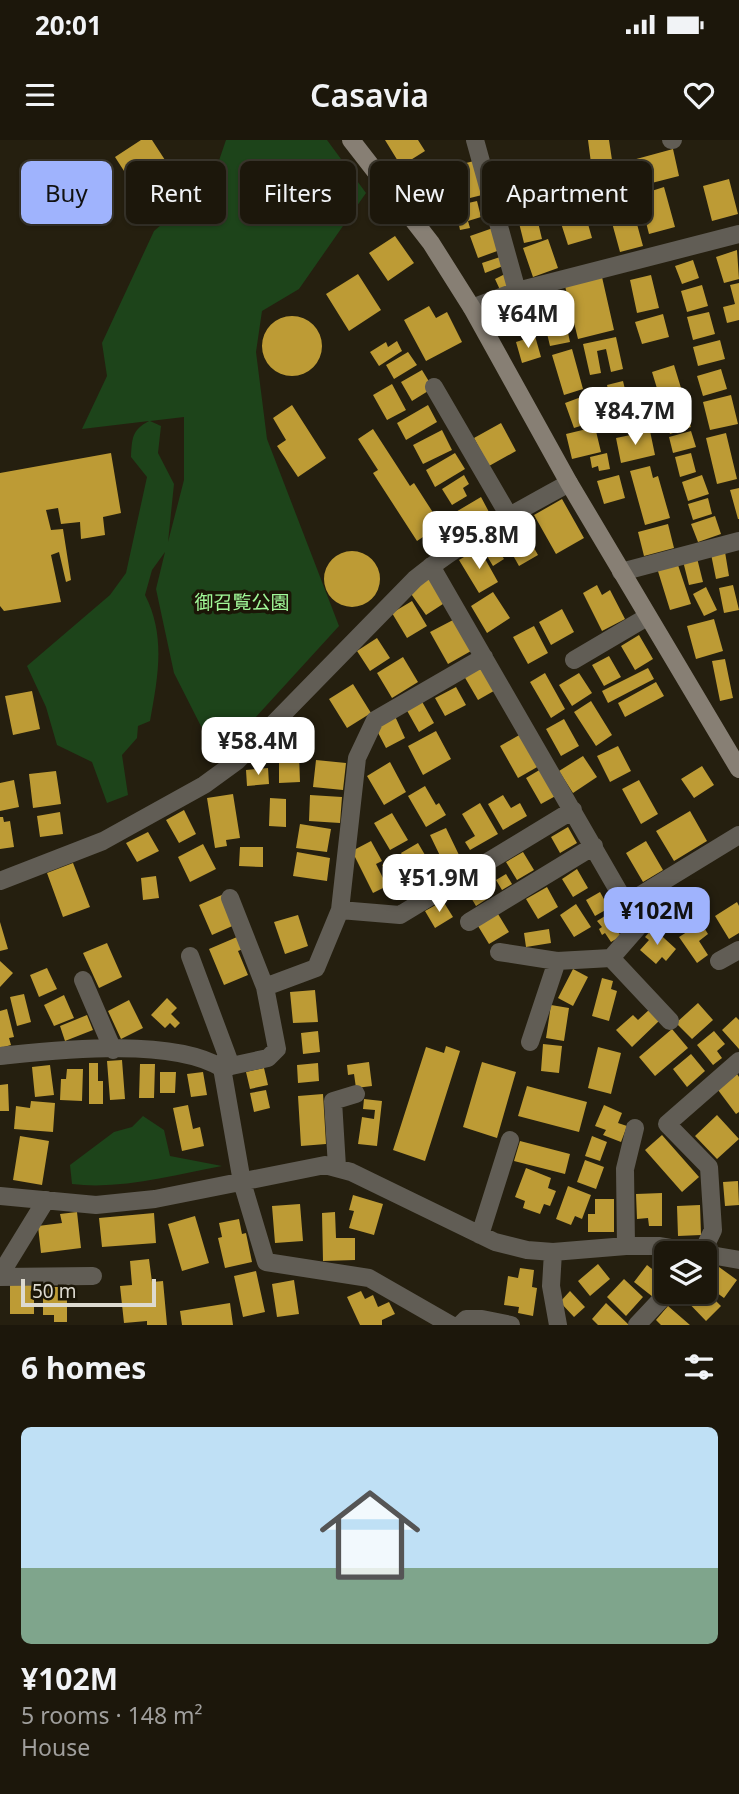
<!DOCTYPE html>
<html lang="en">
<head>
<meta charset="utf-8">
<style>
	:root { --surface:#1c170b; --page:#252014; --text:#f1f3f6; --muted:#a09f9d; --line:#3a362c; --accent:#9fb3fd }
	body { margin:0; font-family:"Noto Sans","Noto Sans JP",sans-serif; background:var(--page); color:var(--text); height:100vh; display:flex; flex-direction:column; font-size:26px; white-space:nowrap }
	* { box-sizing:border-box; margin:0 }
	p { font-size:23px; color:var(--muted) }
	.icon { flex:none; width:38px; height:38px; fill:none; stroke:currentColor; stroke-width:2; stroke-linecap:round; stroke-linejoin:round }
	.map { position:relative; height:1185px; overflow:hidden }
	.side { display:flex; flex-direction:column; background:var(--surface); flex:1 }
	.side>* { flex:none }
	.guide { position:absolute; left:21px; top:21px; width:698px; height:63px; display:flex; gap:14px }
	.fabs { position:absolute; left:654px; top:1101px; display:grid; gap:14px }
	.fabs a { display:grid; place-items:center; width:63px; height:63px; border-radius:10px; background:var(--surface); box-shadow:0 2px 5px #0004,0 0 0 2px var(--line); font-size:35px }
	.scale { position:absolute; left:21px; bottom:18px; width:135px; box-sizing:border-box; padding-left:7px; border:4px solid #dddad0; border-top:0; font-size:19px; line-height:24px; white-space:nowrap; color:#dddad0; -webkit-text-stroke:5px #1b1607; paint-order:stroke }
	.price { position:absolute; translate:-50% -60px; padding:0 16px; border-radius:14px; background:#fff; color:#222; font-size:23px; line-height:46px; filter:drop-shadow(0 2px 4px #0008) }
	.price::after { content:''; position:absolute; left:50%; top:42px; width:21px; height:16px; margin-left:-10px; background:inherit; clip-path:polygon(0 0,100% 0,50% 100%) }
	.price.selected { background:var(--accent); color:#111 }
	ul { padding:0; list-style:none }
	li { display:grid; align-content:center; gap:14px; height:371px; padding:0 21px }
	li span { display:grid; place-items:center; height:217px; border-radius:10px; color:#555 }
	li>.icon { margin-inline-start:auto }
	span .icon { width:126px; height:126px; fill:#fffc; stroke-width:1 }
	li b { font-size:30px }
	h2 { display:flex; justify-content:space-between; align-items:center; height:84px; padding:0 21px; font-size:30px }
	.tag { padding:0 24px; border-radius:10px; background:var(--surface); box-shadow:0 2px 5px #0004,0 0 0 2px var(--line); font-size:24px; line-height:63px }
	.tag.selected { background:var(--accent); color:#111 }
	.status { display:flex; justify-content:space-between; align-items:center; height:49px; padding:0 35px; background:var(--surface); direction:ltr }
	.status svg { height:19px; fill:currentColor }
	header { display:flex; justify-content:space-between; align-items:center; height:91px; padding:0 21px; background:var(--surface); font-size:32px; font-weight:600 }
	.map>svg:first-child { display:block }
	.green { fill:#1d441a; fill-rule:evenodd }
	.building { fill:#bd9b35 }
	.lines { fill:none; stroke-linecap:round; stroke-linejoin:round }
	.street { stroke:#615d55; stroke-width:18 }
	.secondary { stroke:#877f74; stroke-width:18 }
	.labels { text-anchor:middle; stroke-width:7; stroke-linejoin:round; paint-order:stroke }
	.park-label { font-size:19px; fill:#a1f898; stroke:#1b1607 }
</style>
</head>
<body>
<div class="status"><b>20:01</b><svg viewBox="0 0 49 12"><path d="M0 12V9h3v3zM5 12V6h3v6zM10 12V3h3v9zM15 12V0h3v12zM26 1h20v11H26zM47 4h2v5h-2z"/></svg></div>
<header><svg class="icon" aria-label="menu" viewBox="0 0 24 24"><path d="M4 6h16M4 12h16M4 18h16"/></svg>Casavia<svg class="icon" aria-label="heart" viewBox="0 0 24 24"><path d="M12 20l-8-8c-3-5 5-10 8-4 3-6 11-1 8 4z"/></svg></header>
<div class="map">
<svg width="739" height="1185" viewBox="0 0 739 1185">
	<rect width="100%" height="100%" fill="#251f0f"/>
	<!-- green -->
	<path class="green" d="M226,0H327L366,53L299,149L262,171L256,212L267,299L339,486L255,578L209,602L174,533L156,449L165,412L152,430L145,455C166,496 158,537 150,581L138,586L137,598L122,615L128,655L107,663L92,622L57,605L46,567L27,526L110,455L126,433L147,337L131,317C132,298 132,290 149,281L82,289L107,236L102,203L154,91L212,41ZM184,277V340L168,402L174,344L158,313L161,286L150,281Z
		M143,976L164,990L170,1016L222,1026C173,1035 121,1050 72,1044L70,1025L114,992L132,987Z"/>
	<!-- building -->
	<path class="building" d="M141,0H152L189,57L155,79L115,17Z
		M385,0H418L425,11L401,26Z
		M588,0H609L612,20L591,23Z
		M673,9L679,36L636,47L629,21Z
		M474,21L482,55L462,60L454,26Z
		M526,36L534,70L505,77L499,55L505,53L502,42Z
		M729,39L738,74L712,81L703,46Z
		M626,44L643,106L620,112L603,50Z
		M664,47L675,87L649,94L639,55Z
		M477,61L481,77L468,81L470,88L460,90L455,66Z
		M584,70L592,98L568,105L559,77Z
		M536,74L542,99L524,103L518,79Z
		M493,88L500,110L478,118L470,96Z
		M395,96L414,123L388,141L369,113Z
		M548,99L558,128L533,137L523,108Z
		M737,110L739,139L724,143L716,117Z
		M500,117L503,126L485,133L482,123Z
		M693,120L699,138L682,144L675,126Z
		M507,133L513,146L501,152L495,139Z
		M358,134L381,170L349,191L326,154Z
		M651,135L659,168L637,173L630,140Z
		M602,137L614,190L578,199L565,146Z
		M739,143V180L727,183L723,167L735,164L730,145Z
		M702,145L708,166L687,172L681,151Z
		M559,151L570,202L550,206L538,156Z
		M524,160L532,187L508,194L499,167Z
		M429,166L436,178L447,172L462,202L426,221L404,180Z
		M709,172L715,194L693,200L687,177Z
		M663,174L669,197L642,204L635,182Z
		M262 206a30 30 0 1 1 60 0a30 30 0 1 1-60 0Z
		M535,196L541,217L522,223L516,202Z
		M616,197L623,229L611,232L606,209L597,211L601,233L590,235L583,204Z
		M720,200L725,219L698,226L693,207Z
		M397,201L402,211L379,226L370,212L386,202L388,207Z
		M572,209L583,249L564,255L552,215Z
		M408,212L417,225L394,239L386,225Z
		M674,225L685,261L663,268L652,232Z
		M721,229L727,249L703,256L697,236Z
		M422,230L433,248L412,261L401,242Z
		M623,241L630,270L614,274L607,245Z
		M392,244L406,270L387,280L373,255Z
		M731,255L738,284L710,290L703,262Z
		M584,256L593,282L574,288L565,263Z
		M292,265L326,318L298,337L277,306L286,300L273,278Z
		M428,265L437,282L406,300L397,283Z
		M684,267L691,287L670,294L663,274Z
		M501,283L516,311L489,326L474,298Z
		M595,287L601,312L572,319L566,294Z
		M373,289L410,346L414,343L441,385L417,401L373,333L378,330L358,299Z
		M442,290L452,310L423,324L413,305Z
		M650,291L655,315L621,323L616,298Z
		M691,291L696,307L673,313L669,297Z
		M726,293L737,339L717,344L706,298Z
		M111,313L121,373L103,377L105,395L81,399L80,382L61,384L58,368L46,370L51,390L63,389L71,440L66,442L59,412L51,415L61,462L4,471L0,466V333Z
		M455,313L465,329L435,347L426,330Z
		M607,313L610,329L599,331L598,326L592,328L590,317Z
		M691,313L696,332L680,337L675,317Z
		M650,326L653,338L658,336L670,378L645,385L630,331Z
		M464,335L469,344L463,348L467,356L452,365L442,349Z
		M619,335L625,358L604,364L597,341Z
		M702,335L709,354L688,361L682,342Z
		M739,348V379H738L730,350Z
		M481,357L489,372L462,388L454,373Z
		M708,358L712,374L693,380L688,364Z
		M562,359L584,398L556,414L534,375Z
		M715,376L721,394L698,402L691,384Z
		M668,384L674,408L644,416L638,392Z
		M525,392L538,415L519,426L506,403Z
		M479,408L498,442L479,453L459,420Z
		M498,409L504,419L493,426L487,416Z
		M324 439a28 28 0 1 1 56 0a28 28 0 1 1-56 0Z
		M725,412L729,436L716,439L711,414Z
		M697,418L703,442L689,445L683,421Z
		M677,422L691,464L670,470L657,428Z
		M429,437L446,462L426,475L409,451Z
		M597,445L602,455L610,450L625,479L602,491L583,453Z
		M733,445L739,470L724,473L719,448Z
		M706,447L717,470L704,476L693,454Z
		M493,452L510,478L487,493L471,466Z
		M412,461L427,486L407,498L392,473Z
		M562,469L574,492L551,505L539,482Z
		M714,479L723,511L696,519L687,486Z
		M453,480L471,511L448,524L430,492Z
		M534,486L548,513L528,524L513,497Z
		M639,495L653,519L635,530L621,506Z
		M377,498L390,518L370,531L357,511Z
		M609,516L621,537L604,546L592,525Z
		M403,517L418,542L392,558L377,533Z
		M725,519L733,558L720,561L712,521Z
		M485,524L499,548L478,560L464,536Z
		M648,528L654,539L608,563L602,551Z
		M545,533L565,569L551,578L530,542Z
		M579,533L592,553L572,566L559,545Z
		M656,542L664,556L625,577L618,563Z
		M353,544L371,573L347,588L329,559Z
		M456,547L466,565L445,576L435,558Z
		M32,551L40,589L13,595L5,556Z
		M420,558L434,583L419,592L405,567Z
		M591,561L612,595L596,606L574,572Z
		M394,574L405,598L386,608L374,585Z
		M564,579L579,606L561,616L546,589Z
		M436,591L451,619L423,635L408,606Z
		M302,593L304,613L272,615L271,594Z
		M521,594L539,626L518,638L500,606Z
		M618,606L631,631L610,642L597,616Z
		M299,615L300,642L279,643V616Z
		M583,616L597,637L573,653L559,631Z
		M316,620L346,623L343,650L313,647Z
		M390,622L406,652L384,665L367,636Z
		M546,626L561,653L541,664L526,638Z
		M702,626L714,645L694,658L681,639Z
		M268,628L269,644L247,646L246,630Z
		M56,631L61,664L33,668L29,634Z
		M14,640L19,667L0,671V643Z
		M639,640L658,674L641,684L622,649Z
		M425,646L436,665L439,663L446,675L426,687L408,656Z
		M233,654L240,698L226,700L227,706L215,708L207,658Z
		M310,655L342,657L340,683L309,681Z
		M503,655L511,668L520,663L527,676L503,690L488,664Z
		M270,658L286,659V687L269,686Z
		M480,663L498,694L470,710L465,702L475,696L462,674Z
		M184,670L196,694L179,703L166,680Z
		M690,671L707,701L674,721L656,691Z
		M60,672L63,694L40,697L37,676Z
		M392,673L408,700L390,710L374,683Z
		M0,677H3L4,682L10,681L14,707L0,709Z
		M300,684L331,689L327,712L296,708Z
		M568,687L577,703L560,713L551,697Z
		M446,688L459,715L443,722L430,695Z
		M148,692L159,711L137,722L126,703Z
		M371,701L382,721L376,724L387,746L373,753L352,711Z
		M646,701L663,730L643,742L626,713Z
		M418,703L435,732L418,742L401,713Z
		M203,704L216,729L190,742L178,717Z
		M240,707H263V727L239,726Z
		M297,712L330,718L327,741L293,736Z
		M523,712L534,730L517,740L506,722Z
		M396,716L411,740L396,749L382,725Z
		M73,723L90,767L63,777L47,733Z
		M577,729L588,748L573,757L562,739Z
		M506,734L512,744L502,750L496,740Z
		M156,736L159,758L143,760L141,738Z
		M471,741L476,749L483,745L490,757L476,766L470,756L463,760L457,750Z
		M547,747L558,767L538,779L526,759Z
		M600,752L605,761L612,756L616,764L595,776L586,760Z
		M683,752L697,779L675,791L661,764Z
		M224,754L237,784L212,795L199,765Z
		M443,761L453,777L435,788L425,771Z
		M737,762L739,766V793L729,799L715,776Z
		M576,764L591,787L574,797L560,775Z
		M613,771L623,786L617,790L621,796L611,802L605,793L602,795L599,789L602,787L597,781Z
		M498,774L509,792L489,804L478,786Z
		M298,775L308,806L285,814L274,782Z
		M0,782L8,809L0,811Z
		M701,783L708,794L699,801L708,815L697,823L679,797Z
		M653,788L676,809L666,821L662,817L656,824L640,810L649,800L645,797Z
		M549,789L551,803L526,807L524,793Z
		M237,797L243,809L238,811L248,835L224,845L209,809Z
		M107,803L122,837L99,848L83,813Z
		M0,821L13,833L0,847Z
		M47,828L57,849L39,857L30,835Z
		M573,829L588,837L573,866L558,858Z
		M602,838L613,841L611,849L617,851L609,881L592,876Z
		M315,850L318,882L293,883L290,852Z
		M24,854L31,882L17,886L10,857Z
		M64,855L74,878L54,886L44,865Z
		M167,858L177,868L171,874L180,883L175,888L170,883L165,888L151,875Z
		M129,860L143,888L121,899L108,871Z
		M698,863L713,880L692,899L676,883Z
		M551,865L569,868L564,901L546,898Z
		M7,869L14,897L9,898L11,905L0,908V871Z
		M650,869L660,880L632,907L616,890L633,875L638,880Z
		M87,875L93,890L65,901L60,886Z
		M736,877L739,880V909L722,890Z
		M672,889L688,908L655,936L639,917Z
		M318,891L320,912L303,914L301,893Z
		M714,891L725,904L717,911L722,918L713,925L697,905Z
		M543,904L562,906L559,933L541,931Z
		M446,906L460,911L425,1021L393,1010L426,907L444,913Z
		M598,907L621,913L611,954L588,948Z
		M691,914L705,931L687,947L673,929Z
		M122,920L125,959L110,960L107,921Z
		M369,922L372,946L356,948L354,934L348,935L347,925Z
		M482,922L516,932L497,998L463,987Z
		M89,923H98V941H103V964H89Z
		M318,923L319,941L298,943L297,925Z
		M140,924H155L154,958H139Z
		M50,925L54,955L35,957L32,927Z
		M264,928L268,945L250,949L246,932Z
		M67,929H83L82,961L60,960L61,939H66Z
		M160,932H176L175,953H160Z
		M203,932L207,955L191,957L187,934Z
		M737,934L739,937V972L736,974L718,950Z
		M8,944L9,971H0V945Z
		M527,946L587,962L579,992L518,976Z
		M266,950L270,968L254,972L250,953Z
		M323,954L326,1004L301,1006L298,956Z
		M364,959L382,961L377,1006L358,1004L362,977L374,979L375,970L363,969Z
		M31,961L55,963L53,992L14,989L16,966L30,968Z
		M188,965L193,989L200,987L204,1006L182,1011L173,968Z
		M604,965L622,973L618,983L627,986L621,1002L603,995L606,990L595,986Z
		M717,975L739,999L717,1019L695,996Z
		M662,995L699,1037L682,1052L645,1010Z
		M20,996L49,1001L42,1045L13,1040Z
		M592,996L607,1002L600,1021L585,1016Z
		M520,1001L570,1014L565,1034L514,1021Z
		M585,1020L604,1027L596,1049L577,1042Z
		M526,1028L551,1038L548,1048L556,1051L550,1066L544,1064L540,1074L523,1068L525,1061L515,1057Z
		M738,1041L739,1065L725,1066L723,1042Z
		M568,1046L591,1055L582,1079L575,1076L571,1085L556,1079Z
		M662,1053V1086H649L648,1078L637,1079L636,1054Z
		M353,1055L383,1064L374,1095L349,1088L354,1071L349,1070Z
		M595,1059H614V1092H588V1074H595Z
		M300,1064L303,1101L275,1103L272,1066Z
		M700,1065L701,1095L678,1096L677,1066Z
		M77,1072L81,1108L41,1113L38,1086L62,1083L60,1074Z
		M335,1072L336,1098H355V1120L323,1121L322,1073Z
		M154,1073L156,1103L102,1107L99,1078Z
		M195,1076L209,1123L182,1131L168,1084Z
		M239,1079L242,1094L246,1093L252,1122L225,1128L218,1098L222,1097L219,1083Z
		M149,1119L152,1142L163,1141L167,1185H147V1181L124,1183L120,1146L132,1145L130,1121Z
		M598,1124L610,1139L590,1156L578,1141Z
		M647,1125L666,1140L653,1157L634,1142Z
		M719,1127L737,1140L724,1158L706,1145Z
		M520,1128L534,1130L532,1147L537,1148L533,1176L518,1173L519,1167L504,1165L508,1136L518,1138Z
		M256,1131L265,1172L243,1177L234,1136Z
		M624,1139L643,1157L626,1176L607,1157Z
		M294,1140L299,1174L277,1177L272,1144Z
		M10,1144H34V1174H10Z
		M43,1147H67V1182H54V1175H43Z
		M361,1151L365,1159L373,1155L378,1167L389,1162L395,1174L382,1180V1185H360L347,1157Z
		M570,1151L585,1167L574,1177L560,1162Z
		M684,1152H707L721,1166L706,1181L681,1155Z
		M230,1163L233,1185H182L180,1171Z
		M606,1163L629,1185H598L592,1179Z
		M668,1166L690,1185H661L656,1180Z"/>
	<g class="lines">
		<!-- street -->
		<path class="street" d="M475,0L517,151
			M671,0H673
			M472,168L517,151L739,94
			M434,247L509,376
			M431,426L626,764L739,695
			M621,432L739,401
			M574,520L647,477
			M0,741L103,701L204,645L237,621L415,439C462,401 516,372 569,343
			M230,758L265,847
			M340,770L400,775L573,670
			M469,782L594,706
			M499,812L557,821L611,818L645,779L635,758
			M190,816L231,926
			M611,818L670,881
			M719,821L739,810
			M83,840L113,910
			M530,902L557,821
			M0,916C59,910 172,897 222,928L242,1042L266,1122L369,1138L451,1185
			M222,928L268,918L277,909L265,847L316,828L340,770L357,618L375,580L484,517
			M337,1027L333,961L356,954
			M0,1056L96,1065L155,1059L325,1025L351,1032L495,1102L527,1110L553,1112L626,1106H660L701,1113
			M480,1095L510,1000
			M626,1106L625,1029L635,988
			M553,1112L551,1146L558,1185
			M702,1113L713,1090L709,1027L667,984L739,921
			M705,1114L739,1120
			M0,1135L46,1060
			M0,1137L93,1136
			M460,1185L466,1179H482L511,1185
			M637,1185L668,1152"/>
		<!-- secondary -->
		<path class="secondary" d="M351,0L431,103L472,168L569,343L739,629"/>
	</g>
	<g class="labels">
		<!-- park labels -->
		<g class="park-label">
			<text x="242" y="469">御召覧公園</text>
		</g>
	</g>
</svg>
<div class="fabs">
<a><svg class="icon" aria-label="layers" viewBox="0 0 24 24"><path d="M12 4l9 5-9 5-9-5zM3 14l9 5 9-5"/></svg></a>
</div>
<div class="scale">50 m</div>
<b class="price" style="left:528px;top:210px">¥64M</b>
<b class="price" style="left:635px;top:307px">¥84.7M</b>
<b class="price" style="left:479px;top:431px">¥95.8M</b>
<b class="price" style="left:258px;top:637px">¥58.4M</b>
<b class="price" style="left:439px;top:774px">¥51.9M</b>
<b class="price selected" style="left:657px;top:807px">¥102M</b>
<div class="guide">
<a class="tag selected">Buy</a>
<a class="tag">Rent</a>
<a class="tag">Filters</a>
<a class="tag">New</a>
<a class="tag">Apartment</a>
</div>
</div>
<section class="side">
<h2>6 homes<svg class="icon" aria-label="filters" viewBox="0 0 24 24"><path d="M4 7h16M4 17h16"/><circle cx="9" cy="7" r="2"/><circle cx="15" cy="17" r="2"/></svg></h2>
<ul>
<li><span style="background:linear-gradient(#bfe0f5 65%,#7fa58c 0)"><svg class="icon" aria-label="home" viewBox="0 0 24 24"><path d="M3 11l9-7 9 7M6 9v11h12V9"/></svg></span><div><b>¥102M</b><p>5 rooms · 148 m²</p><p>House</p></div></li>
</ul>
</section>
</body>
</html>
